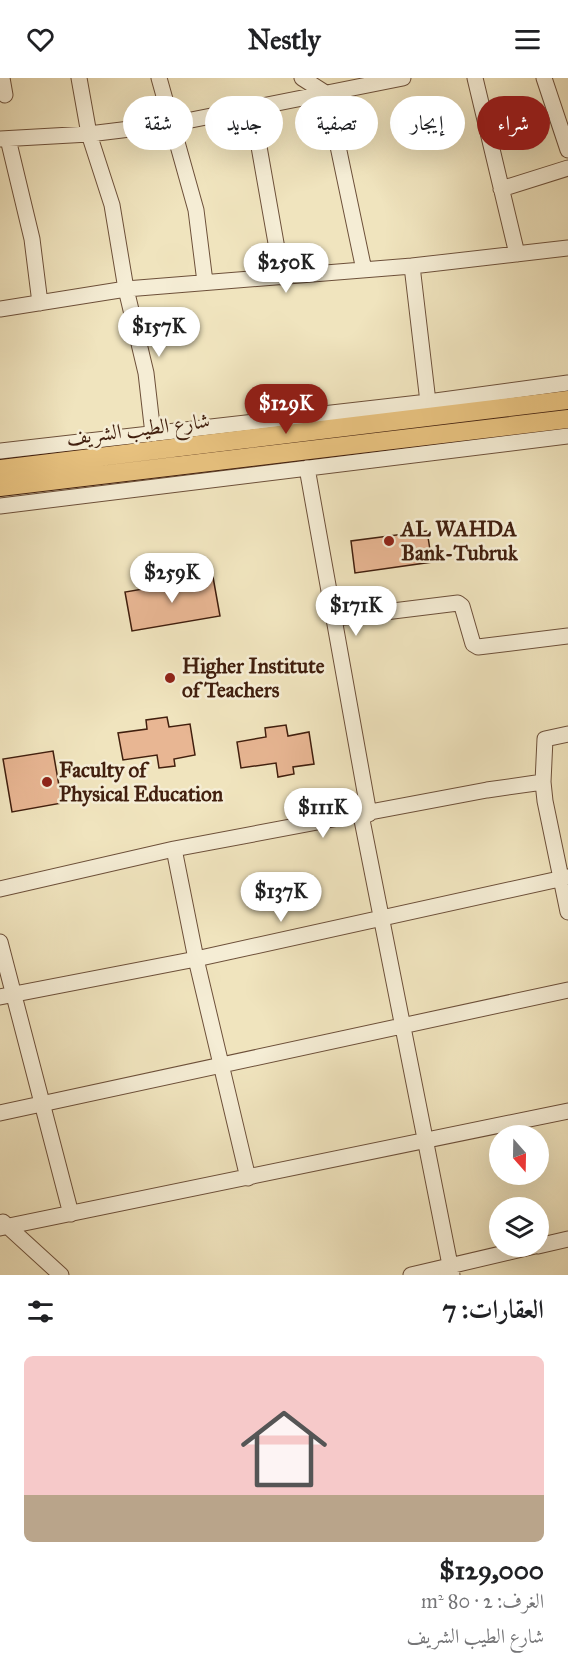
<!DOCTYPE html>
<html lang="ar">
<head>
<meta charset="utf-8">
<style>
	:root { --surface:#fff; --page:#f2f2f2; --text:#202124; --muted:#757577; --line:#e0e0e0; --accent:#8f2418 }
	body { margin:0; font-family:"IM FELL Great Primer",Amiri,serif; background:var(--page); color:var(--text); direction:rtl; height:100vh; display:flex; flex-direction:column; font-size:22px; white-space:nowrap }
	* { box-sizing:border-box; margin:0 }
	p { font-size:20px; color:var(--muted) }
	.icon { flex:none; width:33px; height:33px; fill:none; stroke:currentColor; stroke-width:2; stroke-linecap:round; stroke-linejoin:round }
	.map { position:relative; height:1197px; overflow:hidden; direction:ltr }
	.drawer { display:flex; flex-direction:column; background:var(--surface); flex:1 }
	.drawer>* { flex:none }
	.top-card { position:absolute; left:18px; top:18px; width:532px; height:54px; direction:rtl; display:flex; gap:12px }
	.needle { width:39px; rotate:160deg }
	.fabs { position:absolute; left:489px; top:1047px; display:grid; gap:12px }
	.fabs a { display:grid; place-items:center; width:60px; height:60px; border-radius:50%; background:var(--surface); box-shadow:0 6px 24px #0002; font-size:30px }
	.price { position:absolute; translate:-50% -51px; padding:0 14px; border-radius:21px; background:#fff; color:#222; font-size:20px; line-height:39px; filter:drop-shadow(0 2px 3px #0008) }
	.price::after { content:''; position:absolute; left:50%; top:36px; width:18px; height:14px; margin-left:-9px; background:inherit; clip-path:polygon(0 0,100% 0,50% 100%) }
	.price.selected { background:var(--accent); color:#fff }
	ul { padding:0; list-style:none }
	li { display:grid; align-content:center; gap:12px; height:318px; padding:0 24px }
	li+li { border-top:2px solid var(--line) }
	li span { display:grid; place-items:center; height:186px; border-radius:9px; color:#555 }
	li>.icon { margin-inline-start:auto }
	span .icon { width:108px; height:108px; fill:#fffc; stroke-width:1 }
	li b { font-size:26px }
	h2 { display:flex; justify-content:space-between; align-items:center; height:72px; padding:0 24px; font-size:26px }
	.chip { padding:0 21px; border-radius:27px; background:var(--surface); box-shadow:0 6px 24px #0002; font-size:21px; line-height:54px }
	.chip.selected { background:var(--accent); color:#fff }
	header { display:flex; justify-content:space-between; align-items:center; height:78px; padding:0 24px; background:var(--surface); font-size:27px; font-weight:700 }
	.map>svg:first-child { display:block }
	.building { fill:#e8b693; stroke:#411f0e; stroke-width:1.5 }
	.lines { fill:none; stroke-linecap:round; stroke-linejoin:round }
	.minor-casing { stroke:#6d503a; stroke-width:17 }
	.major-casing { stroke:#411f0e; stroke-width:20 }
	.minor { stroke:#f5edd5; stroke-width:15 }
	.major { stroke:#e8c27f; stroke-width:18 }
	.poi-dot { fill:#8f2418; stroke:#f5edd5; stroke-width:2 }
	.labels { text-anchor:middle; stroke-width:5; stroke-linejoin:round; paint-order:stroke }
	.street-label { font-size:21px; fill:#411f0e; stroke:#f5edd5 }
	.poi-label { font-size:21px; font-weight:bold; fill:#411f0e; stroke:#f5edd5; text-anchor:start }
</style>
</head>
<body>
<header><svg class="icon" aria-label="menu" viewBox="0 0 24 24"><path d="M4 6h16M4 12h16M4 18h16"/></svg>Nestly<svg class="icon" aria-label="heart" viewBox="0 0 24 24"><path d="M12 20l-8-8c-3-5 5-10 8-4 3-6 11-1 8 4z"/></svg></header>
<div class="map">
<svg width="568" height="1197" viewBox="0 0 568 1197">
	<rect width="100%" height="100%" fill="#f0e4be"/>
	<filter id="stains"><feTurbulence type="fractalNoise" baseFrequency=".00333" numOctaves="4"/><feColorMatrix values="0 0 0 0 .2 0 0 0 0 .09 0 0 0 0 .02 0 0 0 .5 -.17"/></filter>
	<radialGradient id="worn" r=".72"><stop offset=".6" stop-color="#630" stop-opacity="0"/><stop offset="1" stop-color="#630" stop-opacity=".3"/></radialGradient>
	<!-- building -->
	<path class="building" d="M427,453L432,484L355,495L351,463Z
		M213,499L220,538L132,553L125,514Z
		M167,639L169,649L190,646L195,677L174,681L175,688L159,690L157,677L123,682L118,655L147,651L146,642Z
		M286,647L288,658L309,654L314,686L293,689L294,696L278,699L276,685L241,690L237,664L266,659L265,650Z
		M53,673L62,725L12,734L3,681Z"/>
	<g class="lines">
		<!-- minor casing -->
		<g class="minor-casing">
			<path id="minor" d="M2,0L5,17
				M79,0L89,56L112,127L126,211L146,295L153,356
				M159,0L196,132L205,204
				M302,0L327,16L364,192
				M475,0L517,176
				M544,0L568,72
				M252,29L282,199
				M0,61L89,56L171,46L403,0
				M8,61L32,161L40,225
				M501,111L568,90
				M412,188L428,324
				M0,231L126,211L412,188L568,170
				M0,373L428,324L568,305
				M307,390L369,736
				M0,428L568,358
				M336,540L458,525L462,528L473,566L478,569L568,558
				M543,704L545,661L568,656
				M361,737L452,1197
				M174,771L196,881L248,1100
				M0,811L174,771L487,712L543,704L545,723L568,834
				M0,864L71,1136
				M0,919L196,881L568,799
				M0,1035L568,912
				M3,1144L61,1197
				M0,1150L568,1033
				M538,1168L568,1161
				M411,1197L535,1168"/>
		</g>
		<!-- major casing -->
		<g class="major-casing">
			<path id="major" d="M0,391L568,322
				M0,409L568,341"/>
		</g>
		<!-- minor -->
		<use href="#minor" class="minor"/>
		<!-- major -->
		<use href="#major" class="major"/>
	</g>
	<!-- markers -->
	<g class="poi-dot">
		<circle cx="389" cy="463" r="6"/>
		<circle cx="170" cy="600" r="6"/>
		<circle cx="47" cy="704" r="6"/>
	</g>
	<g class="labels">
		<!-- street labels -->
		<g class="street-label">
			<text transform="translate(138 351) rotate(-7)" y="7">شارع الطيب الشريف</text>
		</g>
		<!-- poi labels -->
		<g class="poi-label">
			<text x="401" y="458">AL WAHDA<tspan x="401" dy="24">Bank-Tubruk</tspan></text>
			<text x="182" y="595">Higher Institute<tspan x="182" dy="24">of Teachers</tspan></text>
			<text x="59" y="699">Faculty of<tspan x="59" dy="24">Physical Education</tspan></text>
		</g>
	</g>
	<rect width="100%" height="100%" filter="url(#stains)"/>
	<rect width="100%" height="100%" fill="url(#worn)"/>
</svg>
<div class="fabs">
<a><svg class="needle" viewBox="-14 -14 28 28"><path d="M0-13l5 13h-10z" fill="#e53935"/><path d="M0 13l5-13h-10z" fill="#757577"/></svg></a>
<a><svg class="icon" aria-label="layers" viewBox="0 0 24 24"><path d="M12 4l9 5-9 5-9-5zM3 14l9 5 9-5"/></svg></a>
</div>
<b class="price" style="left:286px;top:216px">$250K</b>
<b class="price" style="left:159px;top:280px">$157K</b>
<b class="price selected" style="left:286px;top:357px">$129K</b>
<b class="price" style="left:172px;top:526px">$259K</b>
<b class="price" style="left:356px;top:559px">$171K</b>
<b class="price" style="left:323px;top:761px">$111K</b>
<b class="price" style="left:281px;top:845px">$137K</b>
<div class="top-card">
<a class="chip selected">شراء</a>
<a class="chip">إيجار</a>
<a class="chip">تصفية</a>
<a class="chip">جديد</a>
<a class="chip">شقة</a>
</div>
</div>
<section class="drawer">
<h2>العقارات: 7<svg class="icon" aria-label="filters" viewBox="0 0 24 24"><path d="M4 7h16M4 17h16"/><circle cx="9" cy="7" r="2"/><circle cx="15" cy="17" r="2"/></svg></h2>
<ul>
<li><span style="background:linear-gradient(#f6c9c9 75%,#b9a48a 0)"><svg class="icon" aria-label="home" viewBox="0 0 24 24"><path d="M3 11l9-7 9 7M6 9v11h12V9"/></svg></span><div><b>$129,000</b><p>الغرف: 2 · 80 m²</p><p>شارع الطيب الشريف</p></div></li>
</ul>
</section>
</body>
</html>
